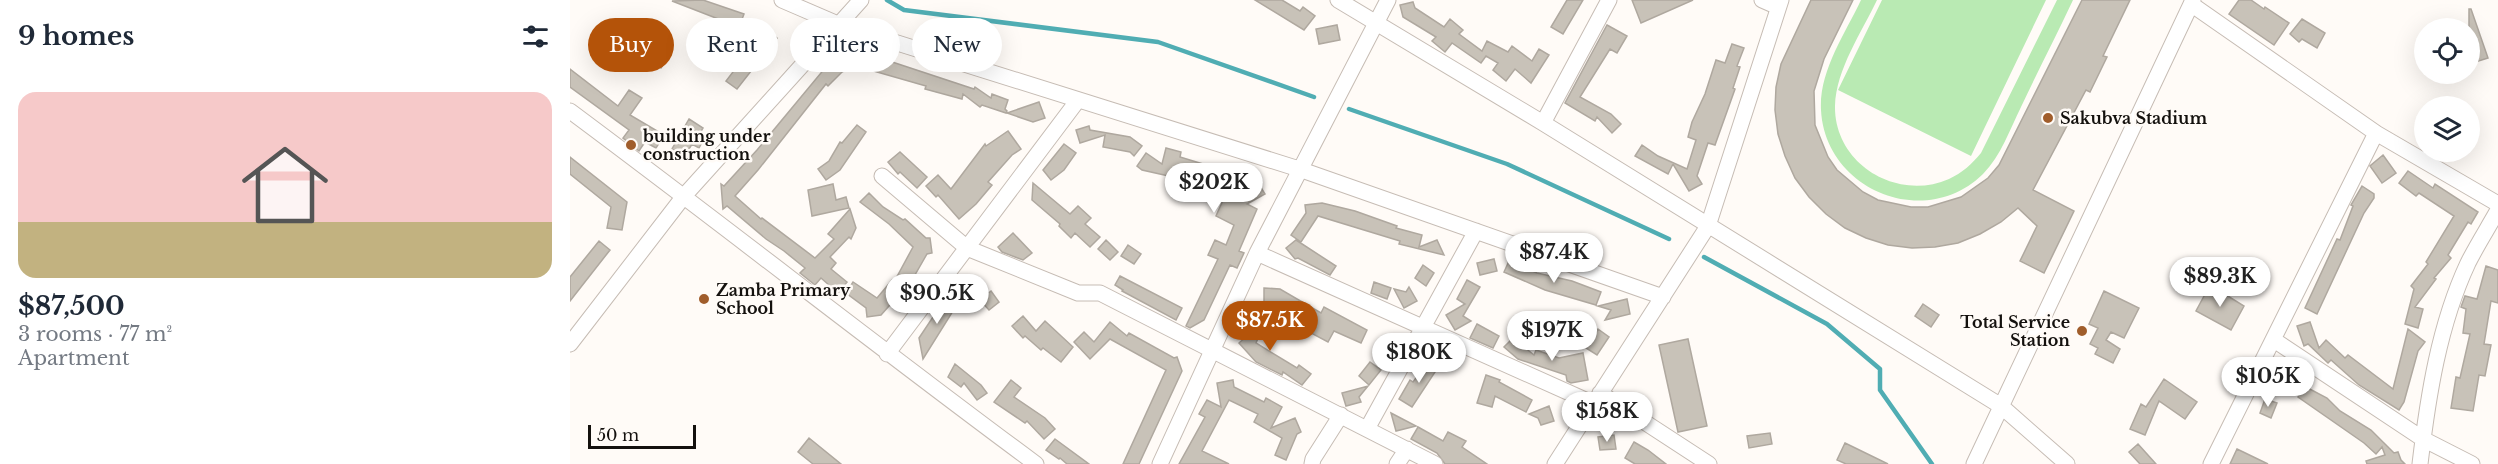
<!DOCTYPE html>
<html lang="en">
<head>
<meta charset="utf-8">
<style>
	:root { --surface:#fff; --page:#f2f2f3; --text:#1f2937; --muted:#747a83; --line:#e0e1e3; --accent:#b45309 }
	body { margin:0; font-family:"Libre Baskerville",serif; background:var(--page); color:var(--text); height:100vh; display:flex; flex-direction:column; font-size:22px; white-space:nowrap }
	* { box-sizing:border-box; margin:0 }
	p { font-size:20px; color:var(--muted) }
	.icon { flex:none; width:33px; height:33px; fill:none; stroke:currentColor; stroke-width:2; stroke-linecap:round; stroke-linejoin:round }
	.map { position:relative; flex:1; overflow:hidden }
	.panel { display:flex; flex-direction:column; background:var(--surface); width:570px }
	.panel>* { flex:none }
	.top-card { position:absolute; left:18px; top:18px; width:570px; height:54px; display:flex; gap:12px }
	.tools { position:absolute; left:1844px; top:18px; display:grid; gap:12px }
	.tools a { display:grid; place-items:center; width:66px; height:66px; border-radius:50%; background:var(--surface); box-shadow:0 6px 24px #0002; font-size:30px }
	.scale { position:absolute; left:18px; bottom:15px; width:108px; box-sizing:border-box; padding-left:6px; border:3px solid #14110e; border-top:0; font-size:16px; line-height:21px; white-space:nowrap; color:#14110e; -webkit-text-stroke:4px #fffbf7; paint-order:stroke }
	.price { position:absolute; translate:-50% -51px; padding:0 14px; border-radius:21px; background:#fff; color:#222; font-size:20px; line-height:39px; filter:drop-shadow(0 2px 3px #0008) }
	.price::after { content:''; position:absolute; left:50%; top:36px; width:18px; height:14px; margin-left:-9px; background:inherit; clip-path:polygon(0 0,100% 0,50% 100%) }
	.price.selected { background:var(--accent); color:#fff }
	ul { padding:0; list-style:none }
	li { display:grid; align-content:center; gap:12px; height:318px; padding:0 18px }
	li+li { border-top:2px solid var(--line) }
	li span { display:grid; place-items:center; height:186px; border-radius:18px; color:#555 }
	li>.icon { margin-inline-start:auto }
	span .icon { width:108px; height:108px; fill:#fffc; stroke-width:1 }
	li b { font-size:26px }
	h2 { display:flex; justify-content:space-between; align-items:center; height:72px; padding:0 18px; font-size:26px }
	.chip { padding:0 21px; border-radius:27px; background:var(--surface); box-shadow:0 6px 24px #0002; font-size:21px; line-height:54px }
	.chip.selected { background:var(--accent); color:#fff }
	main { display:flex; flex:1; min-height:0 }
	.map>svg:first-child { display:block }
	.green { fill:#b9eab3 }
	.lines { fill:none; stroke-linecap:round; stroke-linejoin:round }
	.stream { stroke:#50adb3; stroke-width:4.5 }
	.building { fill:#c8c2b8; stroke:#afa89f; stroke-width:1.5 }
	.minor-casing { stroke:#c6bcb4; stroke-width:17 }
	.minor { stroke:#fff; stroke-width:15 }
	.poi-dot { fill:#a05d2b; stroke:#fffbf7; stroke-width:2 }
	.labels { text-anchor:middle; stroke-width:5; stroke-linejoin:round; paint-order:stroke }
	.poi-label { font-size:16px; font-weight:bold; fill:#14110e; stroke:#fffbf7; text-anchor:start }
</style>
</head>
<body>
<main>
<section class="panel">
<h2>9 homes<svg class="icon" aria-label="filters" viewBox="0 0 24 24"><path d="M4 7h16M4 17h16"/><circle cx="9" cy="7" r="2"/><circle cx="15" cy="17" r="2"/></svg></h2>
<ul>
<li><span style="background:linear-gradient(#f6c9c9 70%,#c2b280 0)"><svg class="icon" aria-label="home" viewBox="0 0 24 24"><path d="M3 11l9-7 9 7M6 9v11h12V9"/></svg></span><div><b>$87,500</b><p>3 rooms · 77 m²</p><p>Apartment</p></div></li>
</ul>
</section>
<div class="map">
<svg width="1928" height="464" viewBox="0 0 1928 464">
	<rect width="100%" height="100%" fill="#fffbf7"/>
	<!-- green -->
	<path class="green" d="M1291,0H1307C1292,32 1266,69 1265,106C1264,164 1327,202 1379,179C1392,173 1402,164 1411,153L1487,0H1503C1486,36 1468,71 1451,107C1440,129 1431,156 1413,174C1355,231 1255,190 1251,110C1249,71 1275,34 1291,0Z
		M1312,0H1476L1401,156L1268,90Z"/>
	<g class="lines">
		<!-- stream -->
		<path class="stream" d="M317,0L334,10L588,42L744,97
			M779,109L937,164L1099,239
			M1134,257L1257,324L1310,369V390L1362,464"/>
	</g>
	<!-- building -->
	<path class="building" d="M133,0L174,14L169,27L102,1Z
		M685,0H712L730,11L733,7L745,16L734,30Z
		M997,0H1013L993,34L981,27Z
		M1062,0H1123L1071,23Z
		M1241,0H1283L1254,59L1244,91L1245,125L1258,157L1267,170L1293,192L1308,200L1341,207H1358L1391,197L1418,178L1429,165L1512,0H1560L1533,56L1537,57L1520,92L1516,90L1463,190L1504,211L1474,273L1450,261L1467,226L1448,208L1431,222L1410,234L1388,243L1365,247L1342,248L1318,245L1296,238L1275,228L1256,214L1239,197L1225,178L1215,156L1208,134L1205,110L1206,87L1211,64Z
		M1669,0H1681L1694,9L1695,7L1719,23L1704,45L1659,14Z
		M843,2L845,8L874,27L880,19L893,30L889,34L912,51L917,41L938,52L942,46L962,61L969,49L979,55L961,83L945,69L936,81L923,70L928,63L916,56L911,63L882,43L875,52L862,41L866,37L833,17L830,5Z
		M1899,9H1901L1918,58L1899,64Z
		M1732,19L1755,33L1747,48L1732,39L1729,42L1720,34Z
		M767,25L770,40L749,44L746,29Z
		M1037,25L1057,36L1047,53L1040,49L1010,97L1041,114L1051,124L1042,133L1027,117L1025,121L995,103Z
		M196,29L207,38L167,89L156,81Z
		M91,44L102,51L91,68L81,61Z
		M1162,44L1174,48L1167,66L1170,67L1163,88L1165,89L1145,145L1138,143L1127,176L1132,184L1119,191L1103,164L1098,174L1065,156L1072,145L1088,156L1117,169L1126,140L1118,137L1122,122L1135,94L1146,60L1155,63Z
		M280,48L288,63L272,72L258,86L256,84L188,170L165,196L191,219L192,218L245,258L264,239L258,234L280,209L286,228L281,239L279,237L260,257L266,263L261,269L277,282L268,293L251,278L245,285L230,273L235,268L214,251L196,239L157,206L153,209L151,184L154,186L187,150L265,56Z
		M298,54L404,89L405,87L421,98L422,94L438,100L435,109L437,111L436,113L412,105L410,107L393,94L392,99L355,89L356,86L293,68Z
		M0,69L48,106L59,90L72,98L60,115L94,135L86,148L75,142L69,151L53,138L59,130L0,87Z
		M469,102L475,118L463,122L437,113Z
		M119,119L133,128L130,133L135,137L129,148L122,144L115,156L102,149Z
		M287,125L296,132L270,170L256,180L248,169L259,161L270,142L272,143Z
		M519,126L520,130L560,137L572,146L564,156L560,152L533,147L535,135L510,143L506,130Z
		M438,131L451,149L442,155L418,182L422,185L406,204L389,219L368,195L366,197L356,186L368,175L381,189L415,144L416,146Z
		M494,144L506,153L494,170L481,180L473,170Z
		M596,148L611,152L610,157L656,171L657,166L674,169L670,191L687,181L695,194L677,204L687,209L669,251L674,253L667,268L660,265L634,320L620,328L616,326L648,259L638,255L645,240L656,245L664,225L646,216L655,196L629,187L630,183L572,170L567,166L576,153L592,164Z
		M330,152L357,177L347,188L330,172L328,174L318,162Z
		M1813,155L1826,173L1812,183L1800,166Z
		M0,157L57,202L52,230L37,228L41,207L0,174Z
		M1838,171L1863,188L1865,184L1908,212L1901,224L1898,222L1878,255L1881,258L1864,278L1866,279L1845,307L1853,309L1848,328L1835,324L1844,289L1841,286L1858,264L1856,262L1884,216L1849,193L1846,196L1829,183Z
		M463,183L500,214L508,206L521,218L515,224L530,237L520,247L505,233L501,238L489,226L490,224L462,200Z
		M263,184L266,200L276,197L279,208L242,216L238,190Z
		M1792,186L1804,194V198L1794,213L1747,314L1735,308L1767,239L1770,240L1783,206L1781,205Z
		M299,193L313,207L333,220L335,219L356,238H360L362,253L357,254L342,280L311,315L297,317L296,308L276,293L283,282L307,298L322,280L324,282L343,247L319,224L290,202Z
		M752,203L785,211L827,226L826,228L852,235L849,247L867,240L874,255L829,244L830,241L748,216L731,242L721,235L736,213L735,205Z
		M443,233L462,253L453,260L432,252L428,247Z
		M536,240L548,252L540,260L528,249Z
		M726,240L766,266L760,275L728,258L725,259L716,248Z
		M29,241L40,250L0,301V277Z
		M558,245L571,254L564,264L551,256Z
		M924,259L927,271L910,275L907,263Z
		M939,261L967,273L1002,281L1031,292L1026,305L975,290L934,272Z
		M853,265L864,273L856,286L845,278Z
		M1916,266L1928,270V303L1921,301L1914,344L1921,345L1915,376L1909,375L1903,411L1881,408L1886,377L1890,378L1900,334L1893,333L1896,309L1891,307L1895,296L1907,299Z
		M550,276L612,308L606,320L552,291L553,290L545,285Z
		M403,280L406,292L391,297L387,285Z
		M897,280L910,287L893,316L901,321L885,330L876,315L895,304L887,299Z
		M804,282L821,288L817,299L801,293Z
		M1640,285L1674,306L1661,330L1626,311Z
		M839,287L847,301L834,308L824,289L836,292Z
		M694,288L710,289L751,313L754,307L797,330L791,343L764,331L758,342L741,333L745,325L713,307L694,306Z
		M421,291L429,302L419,310L410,300Z
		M1534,291L1569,308L1554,338L1541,332L1536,340L1550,349L1543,363L1525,354L1528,348L1520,344L1528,328L1519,324Z
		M377,296L388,303L353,359L349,338Z
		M1057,299L1060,314L1035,320L1041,310L1028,306Z
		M1353,304L1369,315L1361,327L1345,316Z
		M686,309L698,315L686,343L727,368L729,365L741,374L732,385L713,372L712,375L686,362L669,343L685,329L679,326Z
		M453,316L466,331L475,321L503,347L491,362L473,348L471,350L455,336L453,338L442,326Z
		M540,322L557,336L559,333L604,358L607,357L612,371L569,464H553L596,370L540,339L520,359L504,342L514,332L524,342Z
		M1740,322L1749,348L1756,340L1775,358L1778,355L1823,389L1838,329L1855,342L1848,351L1834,402L1829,410L1789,385L1761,360L1758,363L1738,344L1734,346L1727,326Z
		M907,324L929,336L923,348L900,338Z
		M1028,329L1039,337L1027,355L1016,348Z
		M943,338L964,355L966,350L989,358L1013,353L1018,380L1001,383L997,381L996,375L948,359L934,347Z
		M1118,339L1137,426L1108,432L1089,345Z
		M860,359L869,366L842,407L829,399L840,380L843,382Z
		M800,362L811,370L799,385L789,376Z
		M385,364L411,385L417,393L407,400L394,383L391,387L378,377Z
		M916,375L930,380L929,382L962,400L956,412L925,396L922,407L907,403Z
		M1594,379L1627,402L1615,419L1589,401L1575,435L1560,429L1571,404L1576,407Z
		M441,380L451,388L444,397L475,418L485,429L474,439L457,421L455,423L424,402Z
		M663,380L664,387L694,402L696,398L712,407L701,428L725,418L731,432L727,434L716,460L705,455L712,438L684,422L688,414L659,400L632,451L659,464H609L635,417L629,414L637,400L651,407L647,383Z
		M798,386L789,397L791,402L776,406L772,393Z
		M1734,386L1757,398L1770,411L1801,430L1824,453L1828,452L1831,460L1835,464H1797L1796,461L1815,455L1812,447L1806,454L1794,443L1728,397Z
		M1695,399L1707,403L1701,418L1690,413Z
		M979,406L984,421L971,425L968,418L959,414Z
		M821,413L846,426L826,431Z
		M848,427L873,441L878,432L896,441L892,447L917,464H875L867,453L841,439Z
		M1200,433L1202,444L1179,448L1177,436Z
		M1044,435L1046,449L1030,450L1028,437Z
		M239,438L271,464H243L228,452Z
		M485,439L519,464H497L490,458L489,459L476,450Z
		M1064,442L1078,450L1096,464H1065L1055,458Z
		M1275,443L1318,464H1276L1267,460Z
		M1568,444L1586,464H1570L1559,452Z
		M1667,449L1698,464H1660Z"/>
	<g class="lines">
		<!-- minor casing -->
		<g class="minor-casing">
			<path id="minor" d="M212,0L270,25L729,169L1093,297
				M768,0L973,123L1431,406L1497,464
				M1192,0L1208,7
				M1621,4L1806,133L1928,204
				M0,111C156,227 309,348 466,464
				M973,123L1039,0
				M312,176L397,248L508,293H530L865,464
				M687,253L1022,403
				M1704,340L1853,439L1902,464
				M0,344L114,196L291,0
				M317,354L508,100
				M1030,393L1139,464
				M797,429L906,231
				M590,464L687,253L818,0
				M742,464L743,459L771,415
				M827,464L837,449
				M985,464L1138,226L1211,0
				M1404,464L1623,0
				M1641,464L1806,133
				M1850,464C1858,396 1869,325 1898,263C1907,245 1918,228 1928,210"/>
		</g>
		<!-- minor -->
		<use href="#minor" class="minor"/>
	</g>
	<!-- markers -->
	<g class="poi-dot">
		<circle cx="1478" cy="118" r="6"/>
		<circle cx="61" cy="145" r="6"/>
		<circle cx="134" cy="299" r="6"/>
		<circle cx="1512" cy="331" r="6"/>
	</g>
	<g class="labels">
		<!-- poi labels -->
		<g class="poi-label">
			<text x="1490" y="124">Sakubva Stadium</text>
			<text x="73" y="142">building under<tspan x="73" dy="18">construction</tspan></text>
			<text x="146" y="296">Zamba Primary<tspan x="146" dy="18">School</tspan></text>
			<text x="1500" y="328" text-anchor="end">Total Service<tspan x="1500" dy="18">Station</tspan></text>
		</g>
	</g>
</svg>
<div class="tools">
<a><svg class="icon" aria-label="locate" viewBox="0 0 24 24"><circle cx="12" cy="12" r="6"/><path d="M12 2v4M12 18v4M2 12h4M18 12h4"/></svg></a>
<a><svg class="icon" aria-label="layers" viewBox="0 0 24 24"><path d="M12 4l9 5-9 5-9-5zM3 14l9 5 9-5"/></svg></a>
</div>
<div class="scale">50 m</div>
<b class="price" style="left:644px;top:214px">$202K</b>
<b class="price" style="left:984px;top:284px">$87.4K</b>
<b class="price" style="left:1650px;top:308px">$89.3K</b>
<b class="price" style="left:367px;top:325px">$90.5K</b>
<b class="price selected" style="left:700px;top:352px">$87.5K</b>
<b class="price" style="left:982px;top:362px">$197K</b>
<b class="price" style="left:849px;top:384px">$180K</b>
<b class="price" style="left:1698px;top:408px">$105K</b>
<b class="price" style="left:1037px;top:443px">$158K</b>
<div class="top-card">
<a class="chip selected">Buy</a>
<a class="chip">Rent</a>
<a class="chip">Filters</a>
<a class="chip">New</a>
</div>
</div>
</main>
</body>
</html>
